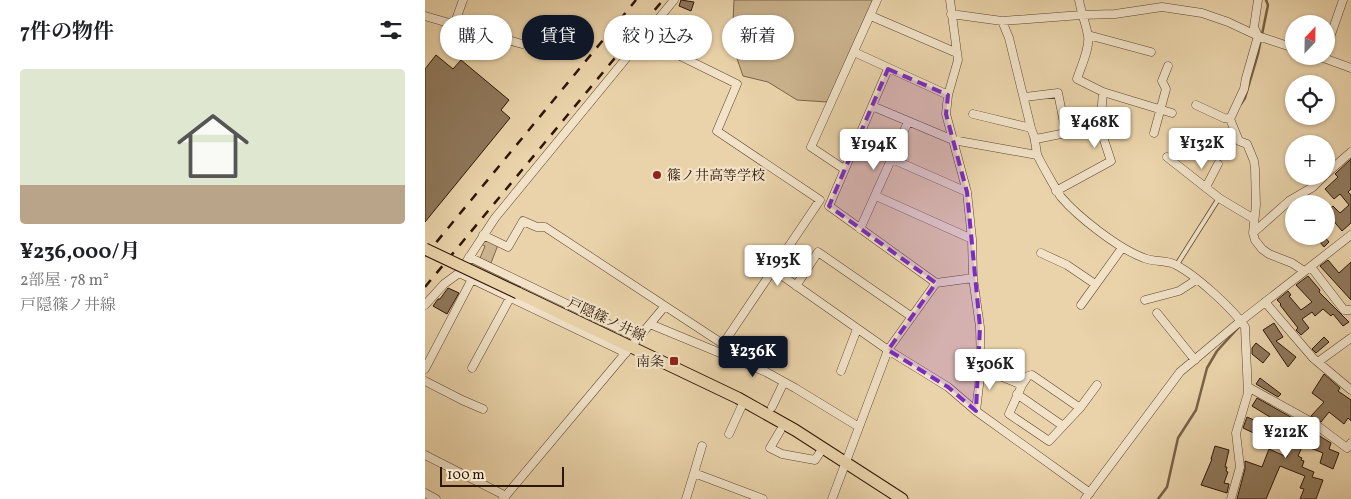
<!DOCTYPE html>
<html lang="ja">
<head>
<meta charset="utf-8">
<style>
	:root { --surface:#fff; --page:#f6f6f6; --text:#202124; --muted:#757577; --accent:#111827 }
	body { margin:0; font-family:Vollkorn,"Noto Serif JP",serif; background:var(--page); color:var(--text); height:100vh; display:flex; flex-direction:column; font-size:19px; white-space:nowrap }
	* { box-sizing:border-box; margin:0 }
	p { font-size:16px; color:var(--muted) }
	.icon { flex:none; width:28px; height:28px; fill:none; stroke:currentColor; stroke-width:2; stroke-linecap:round; stroke-linejoin:round }
	.map { position:relative; flex:1; overflow:hidden }
	.details { display:flex; flex-direction:column; background:var(--surface); width:425px }
	.details>* { flex:none }
	.banner { position:absolute; left:15px; top:15px; width:475px; height:45px; display:flex; gap:10px }
	.needle { width:32px; rotate:22deg }
	.controls { position:absolute; left:860px; top:15px; display:grid; gap:10px }
	.controls a { display:grid; place-items:center; width:50px; height:50px; border-radius:50%; background:var(--surface); box-shadow:0 1px 4px #0004; font-size:25px }
	.scale { position:absolute; left:15px; bottom:12px; width:124px; box-sizing:border-box; padding-left:5px; border:2px solid #2d1605; border-top:0; font-size:14px; line-height:18px; white-space:nowrap; color:#2d1605; -webkit-text-stroke:4px #f1e2c8; paint-order:stroke }
	.price { position:absolute; translate:-50% -42px; padding:0 11px; border-radius:5px; background:#fff; color:#222; font-size:16px; line-height:32px; filter:drop-shadow(0 1px 2px #0008) }
	.price::after { content:''; position:absolute; left:50%; top:30px; width:15px; height:11px; margin-left:-8px; background:inherit; clip-path:polygon(0 0,100% 0,50% 100%) }
	.price.on { background:var(--accent); color:#fff }
	ul { padding:0; list-style:none }
	li { display:grid; align-content:center; gap:10px; height:265px; padding:0 20px }
	li span { display:grid; place-items:center; height:155px; border-radius:5px; color:#555 }
	li>.icon { margin-inline-start:auto }
	span .icon { width:90px; height:90px; fill:#fffc; stroke-width:1 }
	li b { font-size:21px }
	h2 { display:flex; justify-content:space-between; align-items:center; height:60px; padding:0 20px; font-size:21px }
	.pill { padding:0 18px; border-radius:22px; background:var(--surface); box-shadow:0 1px 4px #0004; font-size:18px; line-height:45px }
	.pill.on { background:var(--accent); color:#fff }
	main { display:flex; flex:1; min-height:0 }
	.map>svg:first-child { display:block }
	.green { fill:#cab38e; stroke:#7c644a }
	.lines { fill:none; stroke-linecap:round; stroke-linejoin:round }
	.stream { stroke:#786146; stroke-width:2.5 }
	.building { fill:#8f785b; stroke:#2d1605 }
	.lane-casing { stroke:#5c452e; stroke-width:5.5 }
	.street-casing { stroke:#5c452e; stroke-width:9 }
	.primary-casing { stroke:#2d1605; stroke-width:13 }
	.lane { stroke:#f1e2c8; stroke-width:4 }
	.street { stroke:#f1e2c8; stroke-width:8 }
	.primary { stroke:#ead3aa; stroke-width:11 }
	.rail { stroke:#2d1605; stroke-width:2.5; stroke-dasharray:9 9; stroke-linecap:butt }
	.primary-bridge-casing { stroke:#2d1605; stroke-width:13; stroke-linecap:butt }
	.primary-bridge { stroke:#ead3aa; stroke-width:11 }
	.marked { fill:#7b2cbf; fill-opacity:0.2; stroke:#7b2cbf; stroke-width:4; stroke-dasharray:10 6; stroke-linejoin:round }
	.poi-dot { fill:#8f2418; stroke:#f1e2c8; stroke-width:2 }
	.labels { text-anchor:middle; stroke-width:4.5; stroke-linejoin:round; paint-order:stroke }
	.poi-label { font-size:14px; fill:#2d1605; stroke:#f1e2c8; text-anchor:start }
	.street-label { font-size:14px; fill:#2d1605; stroke:#f1e2c8 }
</style>
</head>
<body>
<main>
<section class="details">
<h2>7件の物件<svg class="icon" aria-label="filters" viewBox="0 0 24 24"><path d="M4 7h16M4 17h16"/><circle cx="9" cy="7" r="2"/><circle cx="15" cy="17" r="2"/></svg></h2>
<ul>
<li><span style="background:linear-gradient(#dfe7d0 75%,#b9a48a 0)"><svg class="icon" aria-label="home" viewBox="0 0 24 24"><path d="M3 11l9-7 9 7M6 9v11h12V9"/></svg></span><div><b>¥236,000/月</b><p>2部屋 · 78 m²</p><p>戸隠篠ノ井線</p></div></li>
</ul>
</section>
<div class="map">
<svg width="926" height="499" viewBox="0 0 926 499">
	<rect width="100%" height="100%" fill="#ead3aa"/>
	<filter id="stains"><feTurbulence type="fractalNoise" baseFrequency=".004" numOctaves="4"/><feColorMatrix values="0 0 0 0 .2 0 0 0 0 .09 0 0 0 0 .02 0 0 0 .5 -.17"/></filter>
	<radialGradient id="worn" r=".72"><stop offset=".6" stop-color="#630" stop-opacity="0"/><stop offset="1" stop-color="#630" stop-opacity=".3"/></radialGradient>
	<!-- green -->
	<path class="green" d="M309,0H448L402,102L372,100L343,82L318,76L307,44Z
		M61,239L73,245L66,263L55,258L60,246L56,244L57,241Z
		M50,263L96,285L90,297L41,270L45,264Z"/>
	<g class="lines">
		<!-- stream -->
		<path class="stream" d="M816,104L820,98L833,54L843,5L841,0
			M733,499L742,487L753,438L771,410L782,368L792,351L813,328"/>
	</g>
	<!-- building -->
	<path class="building" d="M256,0L269,2L266,11L254,6Z
		M11,55L28,69L36,60L84,100L76,110L85,118L0,222V69Z
		M926,159V189L923,192L926,195V223L917,231L901,212L908,206L915,213L924,205L915,194L909,199L900,189L913,177L910,174Z
		M890,236H899L904,242L899,247Z
		M903,260L914,273L926,262V300L895,266Z
		M883,276L895,290L894,292L924,322L918,326L908,314L906,316L898,309L890,316L887,312L877,319L884,328L876,335L871,330L873,328L855,305L856,304L852,300L863,291L866,295L864,296L876,310L887,302L871,285Z
		M23,288L34,293L22,314L8,306L13,299H15Z
		M849,323L858,337L851,341L871,357L863,367L838,330Z
		M899,337L904,342L891,353L887,349Z
		M831,343L845,354L838,363L827,354V348Z
		M899,374L915,388L913,391L926,400V421L923,418L919,424L904,412L896,422L886,416L899,402L887,393Z
		M835,378L856,394L853,397L831,384Z
		M832,398L887,429L889,430L888,432L906,443L904,449L914,453L908,469L895,463L898,453L878,445L873,456L877,458L876,460L879,461L877,467L889,472L887,477L898,480L891,499H875L879,489L875,488L880,476L855,466L841,499H812L820,469V461L837,467L844,449L862,457L869,437L861,432L863,428L827,406Z
		M822,417L840,425L835,436L818,428Z
		M790,446L804,450L800,467H802L801,471L803,472L799,483L804,484L802,493L776,485L787,459H786Z"/>
	<g class="lines">
		<!-- lane casing -->
		<g class="lane-casing">
			<path id="lane" d="M751,266L794,198"/>
		</g>
		<!-- street casing -->
		<g class="street-casing">
			<path id="street" d="M525,0L533,60L523,95L521,114L542,192L547,239L548,278L555,327L556,368L551,411
				M654,0C656,12 661,24 663,36C665,49 656,66 652,79L678,92L747,113
				M833,0L829,27L833,36L869,48
				M526,14L577,21L656,15L690,14L737,7L777,13L803,22L833,36L821,78L819,89L805,119L814,141L822,144L829,161L830,169L831,205L828,233L830,240L837,249L844,254L867,263L879,271
				M0,16L97,44
				M446,16L532,53
				M577,21L584,38L606,128C611,139 610,143 612,154C613,158 633,193 636,197C653,217 694,249 719,258C728,262 740,260 749,264C770,274 808,309 820,327L823,393L811,433L815,467L806,499
				M29,25L38,0
				M663,35L726,52
				M901,49L918,0
				M429,52L523,95
				M893,56L926,68
				M463,69L404,206L511,283
				M600,97L633,93L641,133L611,139
				M771,105L799,118L805,119
				M447,106L528,140L612,155
				M548,114L606,128
				M729,133L741,89L737,81L743,66
				M742,157L794,198L829,219
				M467,159L542,192
				M419,169L386,147L452,0
				M901,174L926,152
				M781,187L793,164
				M631,191L686,161L675,128L678,92
				M451,196L547,239
				M435,229L483,122
				M828,233L864,201L888,187L899,176
				M58,235L83,247L98,221L112,227H120L240,306
				M616,253L642,265L670,284
				M44,257L213,338
				M886,267L919,310H926
				M349,270L463,350L523,387L551,411L665,493
				M34,273L201,353
				M371,286L393,252L487,317
				M720,300L754,291L771,280
				M840,302L888,358L926,390
				M0,305L19,284L34,273L70,218L249,0
				M656,305L697,248
				M732,313L770,360
				M225,324L341,372L370,388L434,427
				M893,362L926,338
				M47,368L85,298
				M556,368L597,385L584,414L624,441L655,408L672,385
				M0,369L47,279
				M416,371L432,329
				M0,381L37,400L58,409
				M597,385L603,376L607,375L655,408
				M823,387L890,424L922,448L926,443
				M592,394L638,426
				M347,407L359,382
				M355,431L345,448L357,454L390,460L398,448
				M304,434L319,401
				M0,455L81,496
				M269,473L277,446
				M0,493L11,499
				M78,499L240,306L298,344L395,200L292,131L312,84L249,53L224,47L215,42
				M261,499L269,473L338,499
				M407,499L463,350L511,283L548,278
				M660,499L755,372L812,324L926,235"/>
		</g>
		<!-- primary casing -->
		<g class="primary-casing">
			<path id="primary" d="M93,293L313,398L370,430L477,499"/>
		</g>
		<!-- lane -->
		<use href="#lane" class="lane"/>
		<!-- street -->
		<use href="#street" class="street"/>
		<!-- primary -->
		<use href="#primary" class="primary"/>
		<!-- rail -->
		<path class="rail" d="M0,256L211,0
			M0,287L238,0"/>
		<!-- primary-bridge casing -->
		<g class="primary-bridge-casing">
			<path id="primary-bridge" d="M0,249L93,293"/>
		</g>
		<!-- primary-bridge -->
		<use href="#primary-bridge" class="primary-bridge"/>
	</g>
	<!-- marked area -->
	<path class="marked" d="M463,69L523,95L521,114L542,192L555,327L551,411L523,387L463,350L511,283L404,206Z"/>
	<!-- markers -->
	<g class="poi-dot">
		<circle cx="232" cy="175" r="5"/>
		<rect x="244" y="356" width="10" height="10" rx="2.5"/>
	</g>
	<g class="labels">
		<!-- poi labels -->
		<g class="poi-label">
			<text x="242" y="180">篠ノ井高等学校</text>
			<text x="239" y="366" text-anchor="end">南条</text>
		</g>
		<!-- street labels -->
		<g class="street-label">
			<text transform="translate(182 319) rotate(25)" y="5">戸隠篠ノ井線</text>
		</g>
	</g>
	<rect width="100%" height="100%" filter="url(#stains)"/>
	<rect width="100%" height="100%" fill="url(#worn)"/>
</svg>
<div class="controls">
<a><svg class="needle" viewBox="-14 -14 28 28"><path d="M0-13l5 13h-10z" fill="#e53935"/><path d="M0 13l5-13h-10z" fill="#757577"/></svg></a>
<a><svg class="icon" aria-label="locate" viewBox="0 0 24 24"><circle cx="12" cy="12" r="6"/><path d="M12 2v4M12 18v4M2 12h4M18 12h4"/></svg></a>
<a>+</a>
<a>−</a>
</div>
<div class="scale">100 m</div>
<b class="price" style="left:670px;top:149px">¥468K</b>
<b class="price" style="left:777px;top:170px">¥132K</b>
<b class="price" style="left:449px;top:171px">¥194K</b>
<b class="price" style="left:353px;top:287px">¥193K</b>
<b class="price on" style="left:328px;top:378px">¥236K</b>
<b class="price" style="left:565px;top:391px">¥306K</b>
<b class="price" style="left:861px;top:459px">¥212K</b>
<div class="banner">
<a class="pill">購入</a>
<a class="pill on">賃貸</a>
<a class="pill">絞り込み</a>
<a class="pill">新着</a>
</div>
</div>
</main>
</body>
</html>
